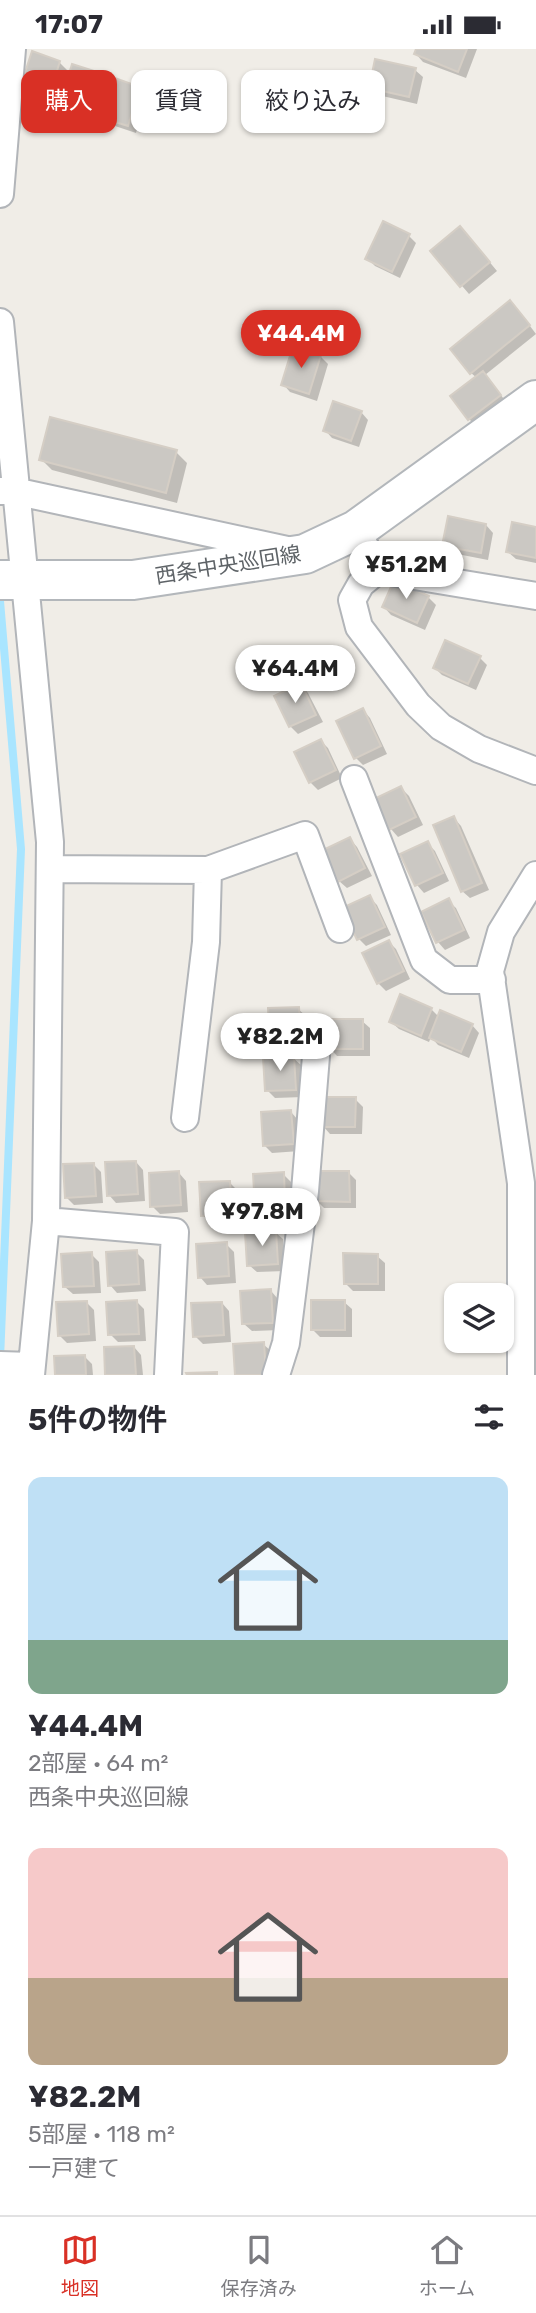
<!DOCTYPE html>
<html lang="ja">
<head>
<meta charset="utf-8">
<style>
	:root { --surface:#fff; --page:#f2f2f3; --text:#2b2b33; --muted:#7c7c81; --line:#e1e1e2; --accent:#d93025 }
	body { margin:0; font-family:Rubik,"Noto Sans JP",sans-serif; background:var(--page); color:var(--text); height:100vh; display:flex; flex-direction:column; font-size:26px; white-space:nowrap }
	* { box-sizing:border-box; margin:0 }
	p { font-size:23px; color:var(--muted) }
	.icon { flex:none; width:38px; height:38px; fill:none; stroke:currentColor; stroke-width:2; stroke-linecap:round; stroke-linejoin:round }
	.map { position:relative; height:1326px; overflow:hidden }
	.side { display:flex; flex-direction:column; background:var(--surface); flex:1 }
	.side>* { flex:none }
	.hud { position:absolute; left:21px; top:21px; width:495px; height:63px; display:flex; gap:14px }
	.buttons { position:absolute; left:444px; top:1234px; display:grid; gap:14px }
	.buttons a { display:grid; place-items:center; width:70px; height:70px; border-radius:14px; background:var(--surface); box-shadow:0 2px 5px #0004; font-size:35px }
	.price { position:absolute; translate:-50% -60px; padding:0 16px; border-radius:24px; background:#fff; color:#222; font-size:23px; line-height:46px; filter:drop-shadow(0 2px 4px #0008) }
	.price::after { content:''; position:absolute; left:50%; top:42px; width:21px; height:16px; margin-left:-10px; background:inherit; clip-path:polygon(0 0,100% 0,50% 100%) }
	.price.selected { background:var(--accent); color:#fff }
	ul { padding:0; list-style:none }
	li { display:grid; align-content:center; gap:14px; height:371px; padding:0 28px }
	li span { display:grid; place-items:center; height:217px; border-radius:14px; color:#555 }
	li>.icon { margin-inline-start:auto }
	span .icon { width:126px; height:126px; fill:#fffc; stroke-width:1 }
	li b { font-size:30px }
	h2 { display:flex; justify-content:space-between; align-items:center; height:84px; padding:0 28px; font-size:30px }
	.tag { padding:0 24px; border-radius:14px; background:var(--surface); box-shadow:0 2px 5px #0004; font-size:24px; line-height:63px }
	.tag.selected { background:var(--accent); color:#fff }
	.status { display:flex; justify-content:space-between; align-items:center; height:49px; padding:0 35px; background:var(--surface); direction:ltr }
	.status svg { height:19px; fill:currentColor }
	.tab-bar { display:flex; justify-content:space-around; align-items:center; height:98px; border-top:2px solid var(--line); background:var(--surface); font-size:19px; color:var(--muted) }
	.tab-bar a { display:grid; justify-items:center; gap:4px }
	.tab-bar .selected { color:var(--accent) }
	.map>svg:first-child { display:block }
	.shadow { fill:#0003 }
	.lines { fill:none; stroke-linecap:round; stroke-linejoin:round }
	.stream { stroke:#a9e5ff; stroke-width:8 }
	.building { fill:#cbc8c3; stroke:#d5cec5; stroke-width:2 }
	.street-casing { stroke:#b2b5b9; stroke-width:30 }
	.secondary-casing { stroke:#b3b7bb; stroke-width:42 }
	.street { stroke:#fff; stroke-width:26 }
	.secondary { stroke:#fff; stroke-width:38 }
	.labels { text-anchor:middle; stroke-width:5; stroke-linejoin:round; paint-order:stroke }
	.street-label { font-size:21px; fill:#5e6367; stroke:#fff }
</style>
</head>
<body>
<div class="status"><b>17:07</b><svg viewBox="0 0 49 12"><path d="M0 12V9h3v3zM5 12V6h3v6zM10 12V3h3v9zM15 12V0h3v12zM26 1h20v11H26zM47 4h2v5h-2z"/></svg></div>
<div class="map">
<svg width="536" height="1326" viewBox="0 0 536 1326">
	<rect width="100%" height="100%" fill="#f0ede7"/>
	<!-- shadow -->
	<path class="shadow" d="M418,0H477L466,29L423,13L416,5Z
		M59,13L67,21L55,57L29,49L21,41Z
		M415,21L423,28L417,55L378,46L371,39Z
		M99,25L107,33L96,70L69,61L62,54Z
		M140,39L147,47L136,84L109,75L101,67Z
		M409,187L416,194L400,229L375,217L367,209Z
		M468,187L497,222L469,245L432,202Z
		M518,261L536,285L485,326L507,354L477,378L469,370L477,329L471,324Z
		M320,307L328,315L317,352L290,343L283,335Z
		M361,363L368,371L359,398L332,389L325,381Z
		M176,403L187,414L177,454L52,421L41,410Z
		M486,476L493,484L488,511L452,504L444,497Z
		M536,480V514L516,510L508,503Z
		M428,548L436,556L425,581L391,566L384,558Z
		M480,609L487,616L476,641L442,626L435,619Z
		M301,636L308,644L323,673L298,685L290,677Z
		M363,661L370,669L387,705L363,716L355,708Z
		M321,692L328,699L342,729L318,741L310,733Z
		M401,739L409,747L423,776L398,788L391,780L377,751Z
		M454,769L461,777L489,841L470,849L462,842Z
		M350,790L357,798L372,827L347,839L339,832Z
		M427,794L435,802L449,832L424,844L417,836Z
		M369,848L377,856L391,886L366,897L359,890Z
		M448,852L456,859L470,889L445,901L438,893L424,863Z
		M389,893L396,900L410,930L386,942L378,934Z
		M298,960L306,967L308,998L279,1000L272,992Z
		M431,960L439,968L472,976L479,984L469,1009L438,996L431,988L429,993L399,980L391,973Z
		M362,972L370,979V1007H337L330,999Z
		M293,1009L301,1016L303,1048L275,1049L267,1041Z
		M355,1050L363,1058L362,1085H330L323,1077Z
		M291,1063L298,1071L300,1102L272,1104L264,1096Z
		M136,1113L143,1121L145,1152L116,1154L109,1146Z
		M93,1115L101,1123L103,1154L74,1156L66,1148Z
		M179,1124L186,1132L188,1163L160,1165L152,1157Z
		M349,1124L356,1131V1159H324L316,1151Z
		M283,1125L291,1133L292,1164L264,1166L257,1158Z
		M229,1133L237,1141L238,1172L210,1174L203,1166Z
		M275,1183L283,1190L285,1222L257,1223L249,1216Z
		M226,1195L234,1203L236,1234L207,1236L200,1228Z
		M136,1203L144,1211L146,1242L117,1244L110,1236Z
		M91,1205L99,1213L101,1244L73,1245L65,1238Z
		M377,1207L385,1214V1242H353L345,1234Z
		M271,1242L278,1250L280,1281L252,1282L244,1275Z
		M86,1253L94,1261L96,1292L67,1294L59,1286Z
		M137,1253L144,1260L146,1292L118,1293L110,1285Z
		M344,1253L352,1260V1288H320L312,1280Z
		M222,1254L229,1262L231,1293L203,1295L195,1287Z
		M263,1295L271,1302L272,1326H236L235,1296Z
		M134,1298L141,1306L143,1326H107L105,1300Z
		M85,1308L92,1315L93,1326H57L56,1309Z"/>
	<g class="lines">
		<!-- stream -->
		<path class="stream" d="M0,552L21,800L0,1310"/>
	</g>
	<!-- building -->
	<path class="building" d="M416,0H467L458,23L414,5Z
		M32,2L60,12L48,51L19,42Z
		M375,10L416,19L409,48L369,39Z
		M72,15L100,24L88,63L60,54Z
		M112,28L140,38L128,77L99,68Z
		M383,172L410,185L392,223L365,210Z
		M460,177L490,213L460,238L430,202Z
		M510,251L530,276L470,325L450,300Z
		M293,297L321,306L309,345L281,336Z
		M483,322L501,346L468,371L450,347Z
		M333,352L362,362L351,392L323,382Z
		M50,368L177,401L166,444L39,411Z
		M448,467L486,475L481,504L442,497Z
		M512,473L536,478V509L506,503Z
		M394,531L429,547L417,574L382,558Z
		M445,591L481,607L468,635L433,619Z
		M301,634L316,666L289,678L274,647Z
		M363,659L381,697L354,710L336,672Z
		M321,690L336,721L309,734L294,703Z
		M401,737L416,768L389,781L374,750Z
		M454,767L482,834L461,843L433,776Z
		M350,788L365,819L338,833L323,801Z
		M428,792L443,824L415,837L400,805Z
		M370,846L385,878L357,891L342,859Z
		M449,849L464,881L436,894L421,863Z
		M389,891L404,922L377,935L362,904Z
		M400,945L432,959L421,987L389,973Z
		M299,958L301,991L270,993L268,959Z
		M440,961L473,975L461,1003L429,989Z
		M328,970H363V1000H328Z
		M294,1007L296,1041L265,1042L263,1008Z
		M321,1048H356L355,1078H321Z
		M291,1061L294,1095L263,1097L261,1063Z
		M136,1112L138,1145L107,1147L105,1113Z
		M94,1114L96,1147L65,1149L63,1115Z
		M179,1122L181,1156L150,1158L149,1124Z
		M315,1122H349L350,1153L315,1152Z
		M284,1123L285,1157L255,1159L253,1125Z
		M230,1132L232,1165L201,1167L199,1133Z
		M276,1181L278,1215L247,1217L245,1183Z
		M227,1193L229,1227L198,1229L196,1195Z
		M137,1201L139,1235L108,1237L106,1203Z
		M92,1203L94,1237L63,1238L61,1205Z
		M343,1204L378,1205V1235H344Z
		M271,1240L273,1274L242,1275L240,1242Z
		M137,1251L139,1285L108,1286L106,1253Z
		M311,1251H345V1281H311Z
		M87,1252L89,1285L58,1287L56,1253Z
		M222,1253L224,1286L193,1288L191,1254Z
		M264,1293L266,1326H235L233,1295Z
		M134,1297L136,1326H105L104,1298Z
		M85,1306L86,1326H55L54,1307Z
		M217,1323V1326H187L186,1324Z"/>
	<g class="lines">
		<!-- street casing -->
		<g class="street-casing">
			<path id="street" d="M0,145L12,0
				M0,273L50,793L46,1172L31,1326
				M0,442H14L287,501
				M356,481L378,521L536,547
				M378,521L361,535L352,551L359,578L418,656L441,678L479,700L536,722
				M354,730L424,911L450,931H492
				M50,820L208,821L305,786L340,880
				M185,1069L206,893L208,821
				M46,1172L175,1183L168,1326
				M0,1316L31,1317
				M276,1326L286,1294L305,1142L316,1007
				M521,1326V1134L490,922L501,883L536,826"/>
		</g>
		<!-- secondary casing -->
		<g class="secondary-casing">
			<path id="secondary" d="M0,531H133L305,505L356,481L536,351"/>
		</g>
		<!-- street -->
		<use href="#street" class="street"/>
		<!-- secondary -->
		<use href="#secondary" class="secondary"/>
	</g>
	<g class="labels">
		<!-- street labels -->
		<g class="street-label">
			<text transform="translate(228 516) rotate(-9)" y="7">西条中央巡回線</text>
		</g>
	</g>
</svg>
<div class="buttons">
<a><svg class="icon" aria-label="layers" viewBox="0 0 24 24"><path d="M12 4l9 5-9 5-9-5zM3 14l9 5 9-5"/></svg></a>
</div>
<b class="price selected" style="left:301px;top:321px">¥44.4M</b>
<b class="price" style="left:406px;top:552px">¥51.2M</b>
<b class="price" style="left:295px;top:656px">¥64.4M</b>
<b class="price" style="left:280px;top:1024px">¥82.2M</b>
<b class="price" style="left:262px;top:1199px">¥97.8M</b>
<div class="hud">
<a class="tag selected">購入</a>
<a class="tag">賃貸</a>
<a class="tag">絞り込み</a>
</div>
</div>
<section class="side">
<h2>5件の物件<svg class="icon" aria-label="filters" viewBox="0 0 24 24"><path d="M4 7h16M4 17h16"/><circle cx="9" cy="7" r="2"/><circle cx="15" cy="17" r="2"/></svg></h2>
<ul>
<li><span style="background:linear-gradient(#bfe0f5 75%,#7fa58c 0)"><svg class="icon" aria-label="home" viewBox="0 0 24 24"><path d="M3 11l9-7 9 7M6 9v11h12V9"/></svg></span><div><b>¥44.4M</b><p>2部屋 · 64 m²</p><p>西条中央巡回線</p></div></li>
<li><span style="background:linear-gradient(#f6c9c9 60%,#b9a48a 0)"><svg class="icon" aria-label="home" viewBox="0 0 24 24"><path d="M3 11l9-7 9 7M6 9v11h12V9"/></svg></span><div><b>¥82.2M</b><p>5部屋 · 118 m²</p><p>一戸建て</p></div></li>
</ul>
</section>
<nav class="tab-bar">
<a class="selected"><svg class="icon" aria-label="map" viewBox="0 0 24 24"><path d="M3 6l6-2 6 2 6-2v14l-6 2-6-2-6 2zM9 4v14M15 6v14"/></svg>地図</a>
<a><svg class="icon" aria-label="saved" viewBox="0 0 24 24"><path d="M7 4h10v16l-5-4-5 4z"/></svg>保存済み</a>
<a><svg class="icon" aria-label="home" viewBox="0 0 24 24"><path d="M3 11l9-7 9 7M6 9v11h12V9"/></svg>ホーム</a>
</nav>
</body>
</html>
